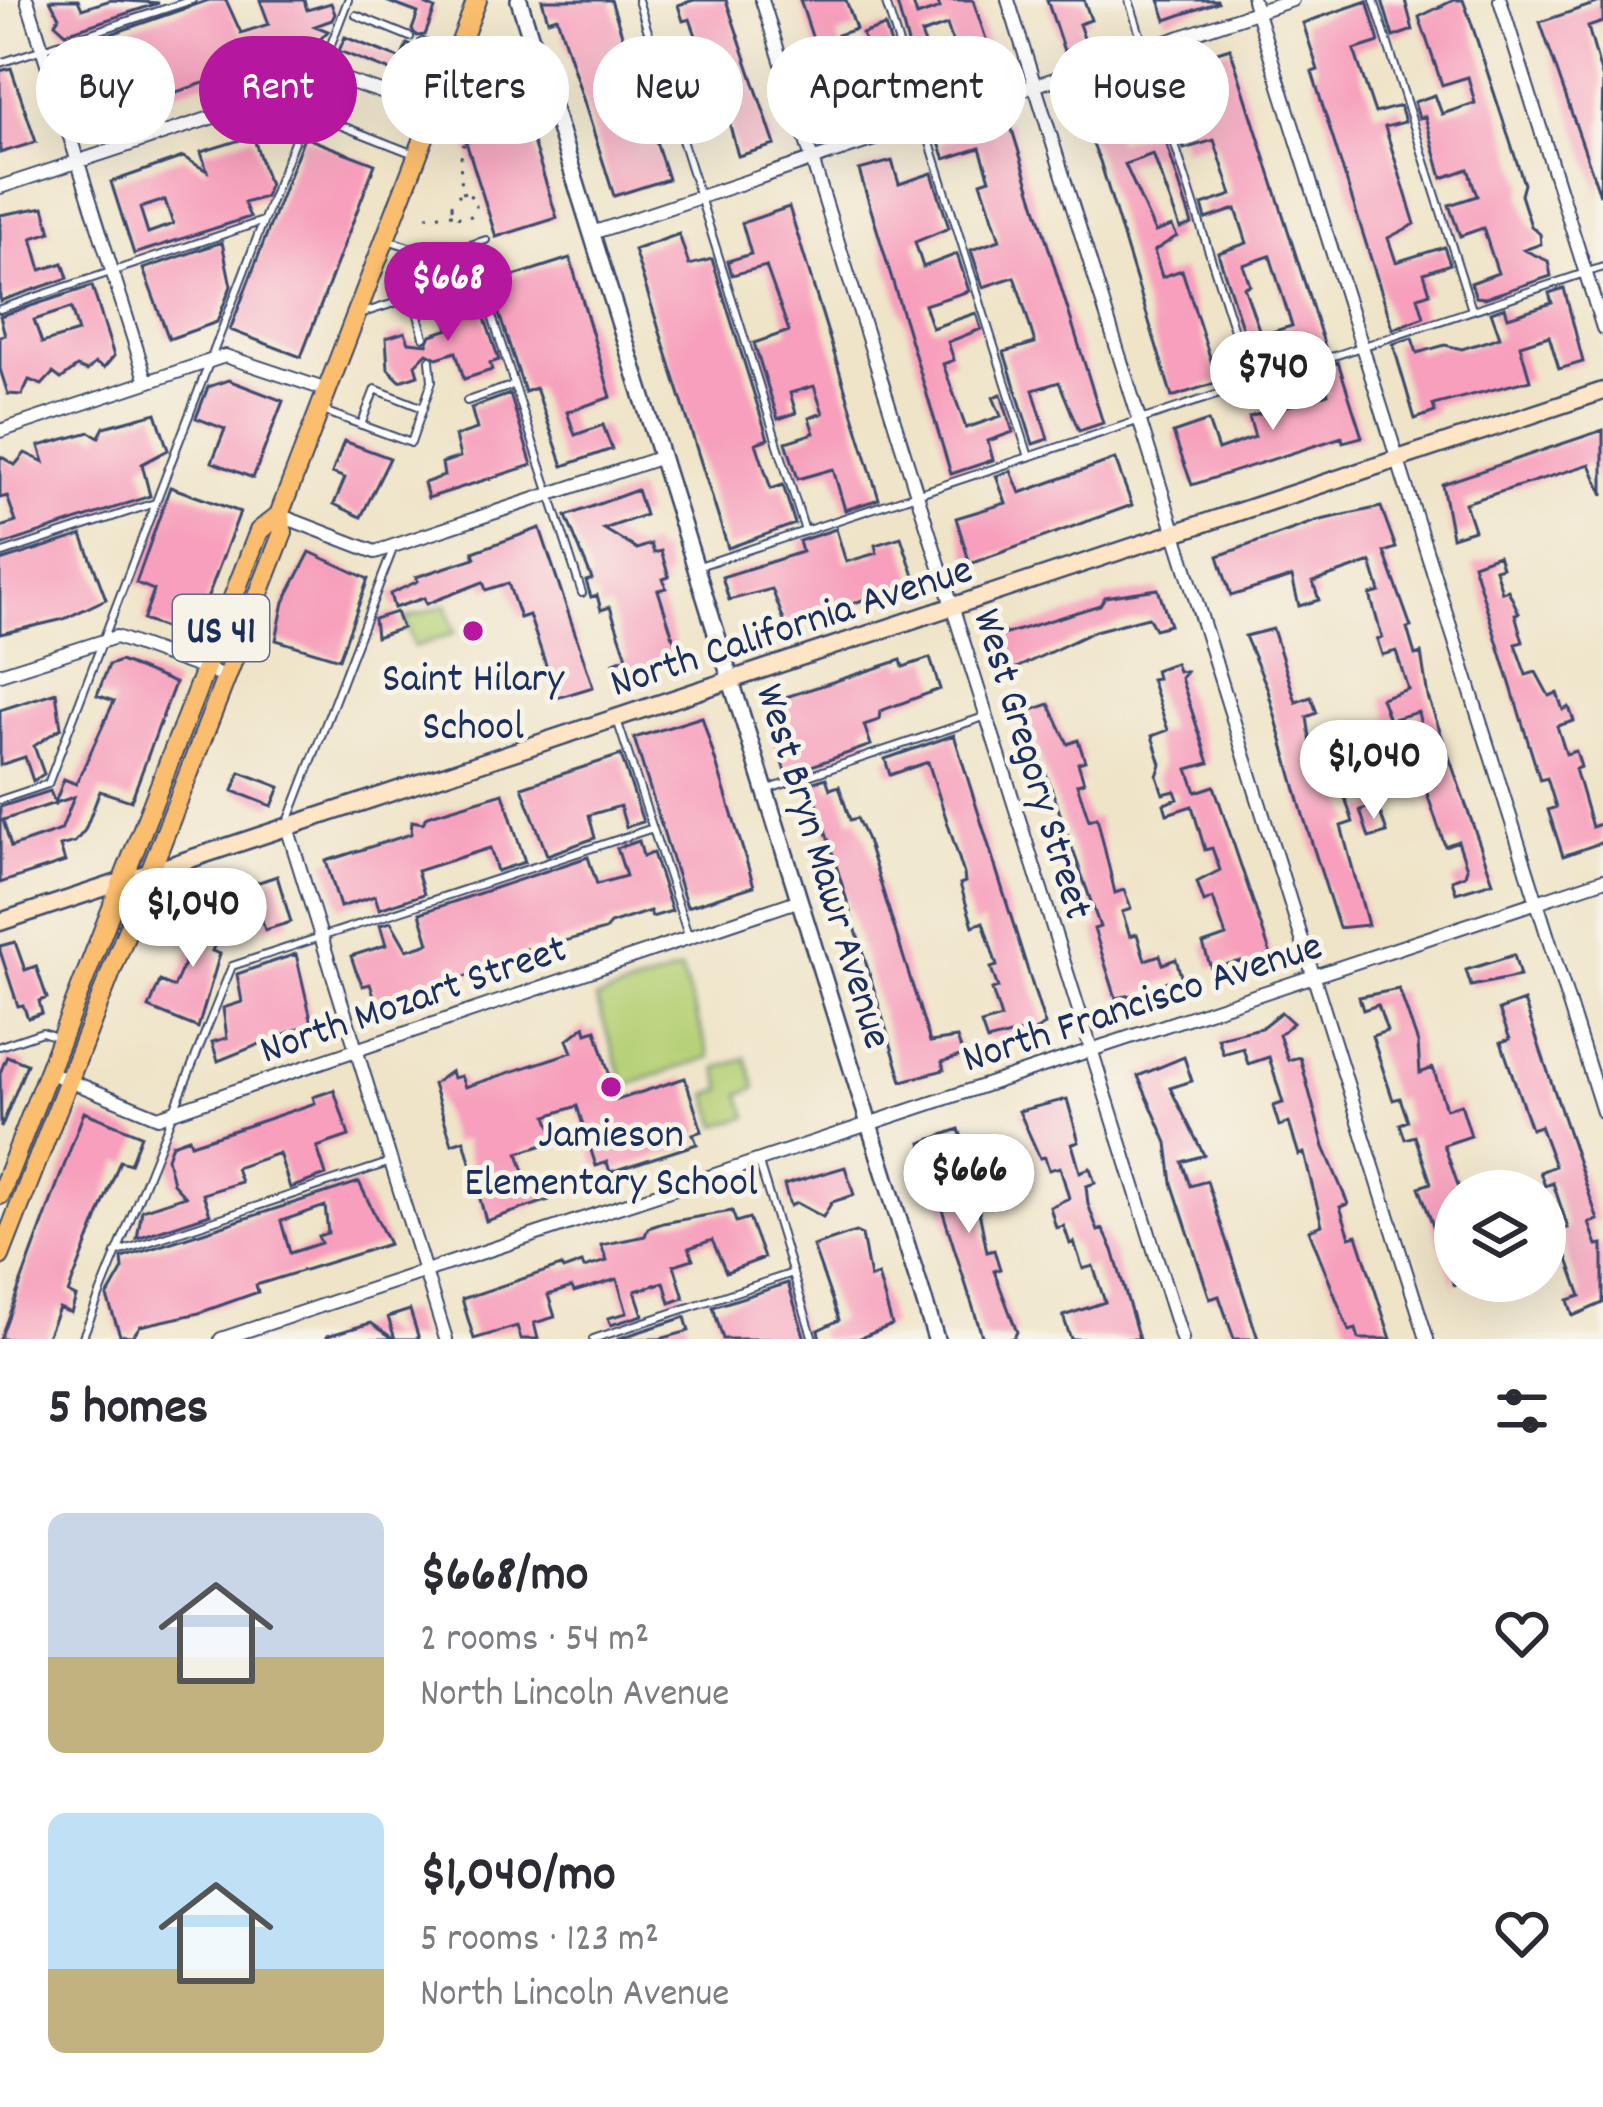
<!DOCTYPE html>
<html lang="en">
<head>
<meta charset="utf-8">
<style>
	:root { --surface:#fff; --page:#f7f7f7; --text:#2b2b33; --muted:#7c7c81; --accent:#b5179e }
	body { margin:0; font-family:Dekko,sans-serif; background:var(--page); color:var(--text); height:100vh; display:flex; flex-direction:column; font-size:45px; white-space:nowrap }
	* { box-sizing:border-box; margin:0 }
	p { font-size:39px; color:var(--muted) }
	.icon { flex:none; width:66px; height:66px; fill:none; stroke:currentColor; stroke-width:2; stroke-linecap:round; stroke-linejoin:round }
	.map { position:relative; height:1339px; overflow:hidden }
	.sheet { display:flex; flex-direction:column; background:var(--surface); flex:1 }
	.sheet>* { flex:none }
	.banner { position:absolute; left:36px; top:36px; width:1533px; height:108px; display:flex; gap:24px }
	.controls { position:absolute; left:1434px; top:1170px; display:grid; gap:24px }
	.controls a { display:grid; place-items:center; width:132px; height:132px; border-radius:50%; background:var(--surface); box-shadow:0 12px 48px #0002; font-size:60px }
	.price { position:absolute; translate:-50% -102px; padding:0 27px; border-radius:42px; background:#fff; color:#222; font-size:39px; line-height:78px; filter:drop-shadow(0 3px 6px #0008) }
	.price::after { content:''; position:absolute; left:50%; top:72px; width:36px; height:27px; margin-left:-18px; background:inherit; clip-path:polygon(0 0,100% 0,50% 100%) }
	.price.current { background:var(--accent); color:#fff }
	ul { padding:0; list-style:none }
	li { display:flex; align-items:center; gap:36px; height:300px; padding:0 48px }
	li span { display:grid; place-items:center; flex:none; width:336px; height:240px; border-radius:18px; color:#555 }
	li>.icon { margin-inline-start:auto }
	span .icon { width:144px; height:144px; fill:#fffc; stroke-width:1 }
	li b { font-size:51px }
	h2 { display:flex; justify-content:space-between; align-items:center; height:144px; padding:0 48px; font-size:51px }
	.chip { padding:0 42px; border-radius:54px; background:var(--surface); box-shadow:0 12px 48px #0002; font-size:42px; line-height:108px }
	.chip.current { background:var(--accent); color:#fff }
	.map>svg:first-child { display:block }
	.green { fill:#b6d076; stroke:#68806a; stroke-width:3 }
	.building { fill:#f79fbc; fill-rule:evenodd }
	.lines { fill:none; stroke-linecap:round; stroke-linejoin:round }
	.service-casing { stroke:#3b4a6e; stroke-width:10 }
	.minor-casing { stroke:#3b4a6e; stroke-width:16 }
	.tertiary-casing { stroke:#3b4a6e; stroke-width:20 }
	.secondary-casing { stroke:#3b4a6e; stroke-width:21 }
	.primary-casing { stroke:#3b4a6e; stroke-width:22 }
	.path { stroke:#3b4a6e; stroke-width:3; stroke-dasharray:3 9; stroke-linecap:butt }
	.service { stroke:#fff; stroke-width:6 }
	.minor { stroke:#fff; stroke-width:12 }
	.tertiary { stroke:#fff; stroke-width:15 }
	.secondary { stroke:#fde5c5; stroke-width:16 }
	.primary { stroke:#fabe6e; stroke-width:18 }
	.poi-dot { fill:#b5179e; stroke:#f7f3e8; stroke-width:4.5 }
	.labels { text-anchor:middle; stroke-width:10; stroke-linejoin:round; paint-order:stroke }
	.shield { fill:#f7f3e8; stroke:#5d6a87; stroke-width:3 }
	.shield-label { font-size:39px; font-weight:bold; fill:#1b2f5e }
	.street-label { font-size:42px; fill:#1b2f5e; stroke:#f7f3e8 }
	.poi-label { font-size:42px; fill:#1b2f5e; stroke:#f7f3e8 }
</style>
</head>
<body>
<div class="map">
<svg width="1603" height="1339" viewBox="0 0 1603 1339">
	<rect width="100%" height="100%" fill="#f7f3e8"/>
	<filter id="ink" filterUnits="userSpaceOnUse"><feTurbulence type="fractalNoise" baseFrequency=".00833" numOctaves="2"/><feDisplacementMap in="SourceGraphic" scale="24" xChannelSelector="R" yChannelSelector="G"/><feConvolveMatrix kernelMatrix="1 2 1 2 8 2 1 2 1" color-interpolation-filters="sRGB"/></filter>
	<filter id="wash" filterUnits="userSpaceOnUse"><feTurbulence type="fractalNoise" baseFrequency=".004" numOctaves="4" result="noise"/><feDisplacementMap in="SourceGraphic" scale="48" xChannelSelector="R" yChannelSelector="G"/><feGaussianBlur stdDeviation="2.7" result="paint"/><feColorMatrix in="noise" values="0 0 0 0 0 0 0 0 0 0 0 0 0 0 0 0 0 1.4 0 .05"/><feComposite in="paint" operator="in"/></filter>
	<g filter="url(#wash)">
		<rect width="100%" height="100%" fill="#efe4c8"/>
		<!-- green -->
		<path class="green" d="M446,605L455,633L414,647L405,619Z
			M681,970L710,1057L625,1086L596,999Z
			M746,1058L756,1088L740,1094L748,1117L718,1126L708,1094L723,1089L717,1068Z"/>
		<g id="blocks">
			<!-- building -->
			<path class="building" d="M50,0H78L82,9L111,0L159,3L66,33L55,23L59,17Z
				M209,0H226L241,33L269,24L260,0H304L307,10L331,3L335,14L332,20L315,26L328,31L313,47L246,64L247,69L118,111L112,108L102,117L80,102L85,94L81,79L72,76L79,67L68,60L71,48Z
				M426,0L425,4L435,9L425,35L417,36L412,30L418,13L386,1Z
				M542,0H611L668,179L614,196L557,17L548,20Z
				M694,0H726L775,145L738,156L727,114L716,118L697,60L670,69L665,55L699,44L690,19L683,21L678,5Z
				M800,0H846L856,29L837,35L846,63L870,55L862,34L885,26L904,85L888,90L881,69L856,77L868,116L841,124Z
				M896,0H912L917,16L940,8L937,0H973L998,75L967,85L947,25L921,34L934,68L918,80Z
				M1047,0H1084L1091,20L1079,24L1086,44L1064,51Z
				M1159,0H1217L1218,2L1166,20Z
				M1382,0H1405L1413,30L1393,37Z
				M1454,0H1463L1470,19L1524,184L1521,195L1531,226L1540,234L1541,244L1524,250L1548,261L1551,276L1485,298L1476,297L1471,283L1498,273L1483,228L1460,236L1449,205L1477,196L1468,169L1442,178L1425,116L1419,118L1414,102L1435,95L1442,114L1475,103L1468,77L1442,85L1419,17Z
				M1367,1L1379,42L1354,50L1375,113L1400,106L1405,122L1385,127L1415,224L1388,238L1396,262L1444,247L1450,264L1424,273L1430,293L1418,297L1424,317L1393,329L1312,72L1318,70L1303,23Z
				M1603,1V22L1588,27L1603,80L1600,195L1540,22Z
				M345,37L401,59L407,44L419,49L406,77L339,51Z
				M1230,48L1326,350L1257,373L1218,253L1247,243L1236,209L1206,219L1202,205L1232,195L1214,140L1184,149L1160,70ZM1270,256L1292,326L1261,335L1244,287L1250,285L1243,265Z
				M11,68L36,142L0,153V71Z
				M1138,83L1145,103L1109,115L1117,141L1146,132L1144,124L1159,120L1192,224L1180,228L1153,154L1125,164L1155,232L1172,226L1177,236L1154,251L1162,277L1182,270L1218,382L1172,397L1100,161L1075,103Z
				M1009,120L1103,423L1079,431L1059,382L1033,390L1048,439L1033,444L1004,352L1035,343L1021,297L1014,277L983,287L971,250L1000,240L981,182L990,179L980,148L945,159L939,143Z
				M527,123L557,218L496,237L466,142Z
				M253,136L269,185L265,197L244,203L250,217L134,254L111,182L183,157L207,171L201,152ZM165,200L173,224L148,233L140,208Z
				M304,137L375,164L301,357L230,330Z
				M892,161L899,184L932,173L949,228L915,242L923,267L957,254L969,291L924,305L932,328L976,313L981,329L948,342L954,360L943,364L966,428L1001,416L993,397L1001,394L1013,432L988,441L993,460L951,474L859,170Z
				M44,207L51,232L32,238L41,270L63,263L68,278L0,301V215Z
				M789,207L879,499L845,510L833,469L798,479L786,442L814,433L809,418L823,413L814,386L790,393L796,413L778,419L754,343L789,331L766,266L732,275L728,261L751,254L742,223Z
				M679,234L689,265L712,259L768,439L756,443L771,489L783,485L795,524L728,548L634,250Z
				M222,242L231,286L217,322L169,339L143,269Z
				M570,258L611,397L567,412L575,435L603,425L612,449L563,466L536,388L525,392L489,284Z
				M92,286L114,356L104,368L95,363L87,371L77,367L61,379L53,373L42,385L29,380L22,395L8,394L0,369V336L5,335L0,316ZM71,308L78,332L42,343L34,320Z
				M1564,288L1583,362L1559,369L1549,336L1520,345L1530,380L1433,405L1435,412L1415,419L1393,344L1412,338L1417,353L1445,345L1462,349L1500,337L1491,312L1505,307L1508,317L1552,303L1549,293Z
				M478,298L499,360L490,363L492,370L464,379L456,352L437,358L427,353L415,365L418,375L400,381L388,369L386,338L405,332L409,342L427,344L431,335L449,329L443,309Z
				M1338,362L1362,437L1343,442L1342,437L1192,485L1173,433L1208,421L1218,450L1255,437L1249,417L1328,394L1322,368Z
				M228,380L283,401L253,478L212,462L225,429L196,418L208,387Z
				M510,394L532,465L428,498L424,483L444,476L442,463L460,457L455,436L477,429L471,408Z
				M156,413L168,450L142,464L150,496L0,546V527L16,522L7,496L0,498V456L15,465L25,453L44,462L39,446L90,432L99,437L104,427Z
				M1603,430V495L1590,464L1465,503L1474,530L1452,537L1442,484Z
				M344,441L390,458L361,517L334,504L345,478L332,473Z
				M1115,459L1132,505L970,564L956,518L1006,503L996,476L1011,471L1020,493Z
				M170,487L240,512L192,638L143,620L154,590L136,583Z
				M637,490L645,515L604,529L637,549L651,544L654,553L661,551L669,577L663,579L666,588L658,590L680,659L620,675L614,673V662L627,657L610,607L601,610L597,595L591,597L586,581L592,579L566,516Z
				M1381,507L1396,548L1384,552L1411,627L1407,628L1415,655L1421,653L1428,697L1493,882L1456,893L1452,880L1465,875L1467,868L1458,841L1445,846L1425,788L1435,785L1418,712L1389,720L1381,698L1408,689L1396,651L1382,655L1377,639L1382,637L1370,595L1380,592L1371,562L1313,582L1319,600L1299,606L1292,577L1231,596L1218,556L1316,521Z
				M540,528L593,687L557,698L529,615L520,618L508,583L486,590L483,582L426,604L424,598L394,608L390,594L418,581L416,577L475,558L473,552Z
				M836,529L846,562L877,553L875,545L901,537L916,582L786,626L772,589L729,600L722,577L802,552L799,541Z
				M82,535L106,599L64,619L0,634V561Z
				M310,552L368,579L339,659L276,640L284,602Z
				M1498,555L1502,567L1495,569L1502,592L1508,590L1519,613L1515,614L1523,642L1515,644L1526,675L1536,672L1549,696L1557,693L1563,710L1569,707L1574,721L1557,726L1566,754L1576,751L1581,767L1575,769L1592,827L1603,823V842L1563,856L1548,810L1556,807L1547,778L1540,780L1473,564Z
				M1158,589L1170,625L1155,629L1148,617L1095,631L1010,671L1006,658L1001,660L995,642L1000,629L1006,634L1100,605L1105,597Z
				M396,612L402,628L376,637L374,619Z
				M1273,629L1296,702L1311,697L1317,713L1307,717L1312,751L1336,743L1344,768L1336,770L1353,822L1341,826L1368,925L1339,928L1303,815L1267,687L1245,636Z
				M930,658L940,689L880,711L879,720L864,725L871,745L786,775L764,704L901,660L903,667Z
				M120,661L175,683L131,801L100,791L85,830L75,842L60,846L65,862L0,883V807L50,791L55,803L64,779L76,784L114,701L97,695L109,665ZM74,797L61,830L11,847L3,820Z
				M1175,663L1178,671L1186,672L1181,678L1209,763L1188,769L1196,792L1214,786L1272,958L1244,968L1241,961L1211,968L1203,944L1226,936L1213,898L1204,902L1197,882L1220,870L1212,848L1205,850L1192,806L1167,814L1164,804L1178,799L1175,791L1163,794L1157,776L1161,764L1152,736L1168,730L1151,679L1157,678L1155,670Z
				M56,692L61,728L34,746L44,774L33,781L25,757L0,765V710Z
				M1049,704L1068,744L1078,740L1085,761L1078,763L1084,782L1077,784L1089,820L1097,817L1115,893L1124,890L1131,909L1122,912L1130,936L1137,934L1145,960L1160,955L1163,964L1176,959L1181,976L1152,987L1153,991L1116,998L1094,929L1100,927L1031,731L1029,711Z
				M702,717L754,886L687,907L634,738Z
				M954,735L1045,1025L1024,1037L1022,1032L987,1041L981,1024L1001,1018L992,990L998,988L991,968L997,966L983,922L973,926L960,884L965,882L964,874L928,762L890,775L885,759Z
				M621,755L643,822L626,827L620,806L589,815L595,838L547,855L522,787Z
				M240,772L280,787L272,806L233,791Z
				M826,778L830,789L839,786L850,820L857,818L867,840L930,1042L957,1038L963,1055L942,1062L944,1070L902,1081L811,783Z
				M503,793L525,862L497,871L490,848L417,871L424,894L379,909L375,896L340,907L326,861L411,834L412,821L423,823L427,816Z
				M1378,805L1387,833L1369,838L1360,810Z
				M639,841L643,856L653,853L672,911L652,917L650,911L610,924L605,930L546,946L536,955L527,949L522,959L377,1004L370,984L363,986L356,971L351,956L386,945L380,925L391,922L407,950L429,943L420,913L588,857L597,884L626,876L617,848Z
				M277,876L291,922L265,930L250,885Z
				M212,895L225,903L216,919L224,924L212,951L220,954L198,1028L149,1008L160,981L174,987L193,943L184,940L195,912L203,916Z
				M15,942L25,970L36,966L47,998L39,1001L42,1013L28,1018L23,1005L18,1006L0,951V946Z
				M296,954L312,1023L218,1061L212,1042L227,1038L223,1008L242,1002L237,974Z
				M1514,955L1520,976L1471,986L1466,970Z
				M1399,989L1418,1043L1420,1073L1433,1068L1446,1109L1461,1104L1471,1136L1444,1145L1460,1191H1455V1287L1419,1187L1431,1183L1415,1136L1405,1139L1400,1124L1408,1121L1400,1098L1393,1100L1372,1036L1387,1031L1378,1005L1363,1010L1359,997Z
				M1524,1001L1598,1220L1589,1223L1597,1245L1603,1244V1303L1573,1316L1568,1300L1581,1296L1558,1231L1568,1228L1553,1183L1545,1186L1540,1172L1555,1166L1540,1126L1531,1129L1501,1042L1510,1039L1499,1010Z
				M1281,1012L1293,1023L1279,1035L1288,1060L1300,1057L1324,1147L1348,1204L1340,1207L1350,1237L1357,1235L1391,1339H1359L1356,1329L1349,1331L1309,1230L1322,1225L1304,1153L1299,1155L1289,1123L1279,1126L1273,1106L1283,1103L1269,1057L1248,1064L1243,1048L1223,1054L1218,1038L1261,1028Z
				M585,1026L587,1033L596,1030L617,1100L685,1078L702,1131L693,1134L697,1144L610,1172L607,1162L596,1166L577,1106L547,1116L556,1141L518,1153L529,1188L544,1184L549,1200L486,1221L464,1140L452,1144L433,1084L451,1071L453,1078L461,1076L465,1087L572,1052L567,1040Z
				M7,1056L27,1064L1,1128L0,1073Z
				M1184,1057L1192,1081L1170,1088L1204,1155L1182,1162L1190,1186L1207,1181L1258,1339H1234L1219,1296L1210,1299L1172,1183L1167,1143L1138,1076Z
				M334,1090L349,1136L317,1147L326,1175L290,1188L279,1153L236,1168L241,1182L203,1194L210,1214L137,1238L142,1210L185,1196L173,1183L167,1158L172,1144L189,1138L191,1144L253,1124L315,1103L313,1097Z
				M1067,1099L1079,1142L1072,1144L1080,1172L1090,1168L1095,1183L1086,1186L1088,1204L1098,1231L1103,1229L1113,1250L1139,1339H1071L1063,1316L1105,1302L1093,1266L1083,1269L1074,1242L1070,1244L1064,1226L1056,1228L1050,1207L1069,1198L1060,1167L1049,1170L1045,1157L1040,1158L1019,1111Z
				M84,1112L141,1135L130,1164L120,1161L68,1293L76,1297L71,1313L59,1308L46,1339H0Z
				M959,1129L964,1144L956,1147L977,1201L987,1252L994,1250L1000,1269L994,1271L1017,1332L1013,1339H983L921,1143Z
				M845,1167L854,1195L832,1202L823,1217L797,1203L790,1206L784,1185Z
				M359,1182L389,1244L256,1285L258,1292L199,1313L140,1326L133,1336L120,1335L107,1297L123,1269L122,1258ZM325,1206L328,1233L318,1236L321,1243L290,1253L281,1221Z
				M732,1211L736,1222L749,1218L764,1258L726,1272L712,1240L689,1248L693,1259L674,1265L684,1298L670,1303L664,1282L635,1291L643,1315L611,1325L608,1318L627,1313L617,1279L574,1292L572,1287L548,1295L555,1317L534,1323L538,1339H521L517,1326L474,1339L462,1299L561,1266L563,1270L582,1263L584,1268L607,1261L601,1245L645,1236L648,1228L663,1223Z
				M855,1232L862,1235L870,1278L878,1275L892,1325L858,1339H820L818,1330L839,1320L813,1246Z
				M788,1283L805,1339H723L713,1307Z
				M410,1310L419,1339H395L388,1317Z
				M685,1317L689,1331L660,1339H617Z
				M371,1323L394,1339H328L327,1336Z"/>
		</g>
	</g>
	<g filter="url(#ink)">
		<use href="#blocks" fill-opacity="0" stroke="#3b4a6e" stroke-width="3"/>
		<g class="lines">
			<!-- service casing -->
			<g class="service-casing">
				<path id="service" d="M638,0L805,531
					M885,0L1029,457
					M1129,0L1251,384
					M1374,0L1472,310
					M356,15L410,37
					M422,42L453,53
					M0,63L192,0
					M327,120L414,154
					M388,240L435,256L486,240
					M413,297L424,337
					M0,309L263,221
					M360,314L479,276L582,593
					M467,401L514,385
					M423,408L432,381L430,360
					M321,410L411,443L423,408L375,389L361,425
					M0,554L155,503
					M696,567L1603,267
					M618,723L689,938
					M769,789L984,717
					M0,800L48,784L348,0
					M288,822L393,549
					M0,1046L42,1032L59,1038
					M758,1160L813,1339
					M115,1253L391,1162
					M82,1339L232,966L653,828
					M593,1339L793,1273"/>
			</g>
			<!-- minor casing -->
			<g class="minor-casing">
				<path id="minor" d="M27,0L147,382
					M762,0L1182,1339
					M1008,0L1427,1339
					M1253,0L1603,1112
					M1500,0L1603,328
					M0,187L336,77L435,110
					M592,233L1292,0
					M0,431L225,356L327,390
					M279,515L375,552L662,457
					M0,674L116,637L227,677
					M287,827L446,1339
					M48,1072L158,1117L800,900
					M221,1339L1603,880"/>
			</g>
			<!-- tertiary casing -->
			<g class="tertiary-casing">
				<path id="tertiary" d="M519,0L936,1339"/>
			</g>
			<!-- secondary casing -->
			<g class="secondary-casing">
				<path id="secondary" d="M0,922L1603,391"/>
			</g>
			<!-- primary casing -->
			<g class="primary-casing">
				<path id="primary" d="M0,1195L259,531L279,515
					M0,1256L283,532L279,515L477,0"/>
			</g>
			<!-- path -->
			<path class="path" d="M491 102a9 9 0 1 1 18 0a9 9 0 1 1-18 0Z
				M452 206a12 12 0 1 1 24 0a12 12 0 1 1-24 0Z
				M464,194C455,160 463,127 491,105
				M426,216L454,214"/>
			<!-- service -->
			<use href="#service" class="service"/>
			<!-- minor -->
			<use href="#minor" class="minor"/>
			<!-- tertiary -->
			<use href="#tertiary" class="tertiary"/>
			<!-- secondary -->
			<use href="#secondary" class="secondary"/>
			<!-- primary -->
			<use href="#primary" class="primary"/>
		</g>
	</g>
	<!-- markers -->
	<g class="poi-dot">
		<circle cx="473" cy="631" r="12"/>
		<circle cx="611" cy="1087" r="12"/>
	</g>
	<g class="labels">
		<!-- shield labels -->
		<rect class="shield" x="173" y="595" width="96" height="66" rx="9"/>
		<g class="shield-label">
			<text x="221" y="642">US 41</text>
		</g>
		<!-- street labels -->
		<g class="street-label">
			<text transform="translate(790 623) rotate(-18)" y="15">North California Avenue</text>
			<text transform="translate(1036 763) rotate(73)" y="15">West Gregory Street</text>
			<text transform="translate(827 865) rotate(73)" y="15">West Bryn Mawr Avenue</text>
			<text transform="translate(412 996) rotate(-19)" y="15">North Mozart Street</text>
			<text transform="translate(1141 999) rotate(-18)" y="15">North Francisco Avenue</text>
		</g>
		<!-- poi labels -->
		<g class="poi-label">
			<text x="473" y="690">Saint Hilary<tspan x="473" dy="48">School</tspan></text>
			<text x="611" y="1146">Jamieson<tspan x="611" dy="48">Elementary School</tspan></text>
		</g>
	</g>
</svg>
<div class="controls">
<a><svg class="icon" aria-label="layers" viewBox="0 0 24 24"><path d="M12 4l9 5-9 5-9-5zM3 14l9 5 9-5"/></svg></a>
</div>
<b class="price current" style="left:448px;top:344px">$668</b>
<b class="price" style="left:1273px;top:433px">$740</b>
<b class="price" style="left:1374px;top:822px">$1,040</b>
<b class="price" style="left:193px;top:970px">$1,040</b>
<b class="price" style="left:969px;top:1236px">$666</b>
<div class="banner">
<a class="chip">Buy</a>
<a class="chip current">Rent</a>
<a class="chip">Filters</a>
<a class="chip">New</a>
<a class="chip">Apartment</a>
<a class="chip">House</a>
</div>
</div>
<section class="sheet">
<h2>5 homes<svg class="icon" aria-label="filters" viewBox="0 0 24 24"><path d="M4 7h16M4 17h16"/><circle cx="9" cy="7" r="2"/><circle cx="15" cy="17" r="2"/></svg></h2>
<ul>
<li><span style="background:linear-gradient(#c9d6e8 60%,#c2b280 0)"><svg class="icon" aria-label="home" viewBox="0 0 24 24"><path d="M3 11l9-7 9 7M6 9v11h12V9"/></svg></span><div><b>$668/mo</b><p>2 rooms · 54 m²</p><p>North Lincoln Avenue</p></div><svg class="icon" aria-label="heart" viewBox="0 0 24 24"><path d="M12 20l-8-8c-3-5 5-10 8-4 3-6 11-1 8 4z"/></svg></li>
<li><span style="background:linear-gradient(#bfe0f5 65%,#c2b280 0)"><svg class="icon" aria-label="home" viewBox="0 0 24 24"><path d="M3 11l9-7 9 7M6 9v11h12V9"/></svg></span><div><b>$1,040/mo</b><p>5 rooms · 123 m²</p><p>North Lincoln Avenue</p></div><svg class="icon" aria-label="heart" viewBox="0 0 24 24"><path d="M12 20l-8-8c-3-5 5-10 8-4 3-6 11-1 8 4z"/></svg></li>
</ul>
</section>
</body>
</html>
